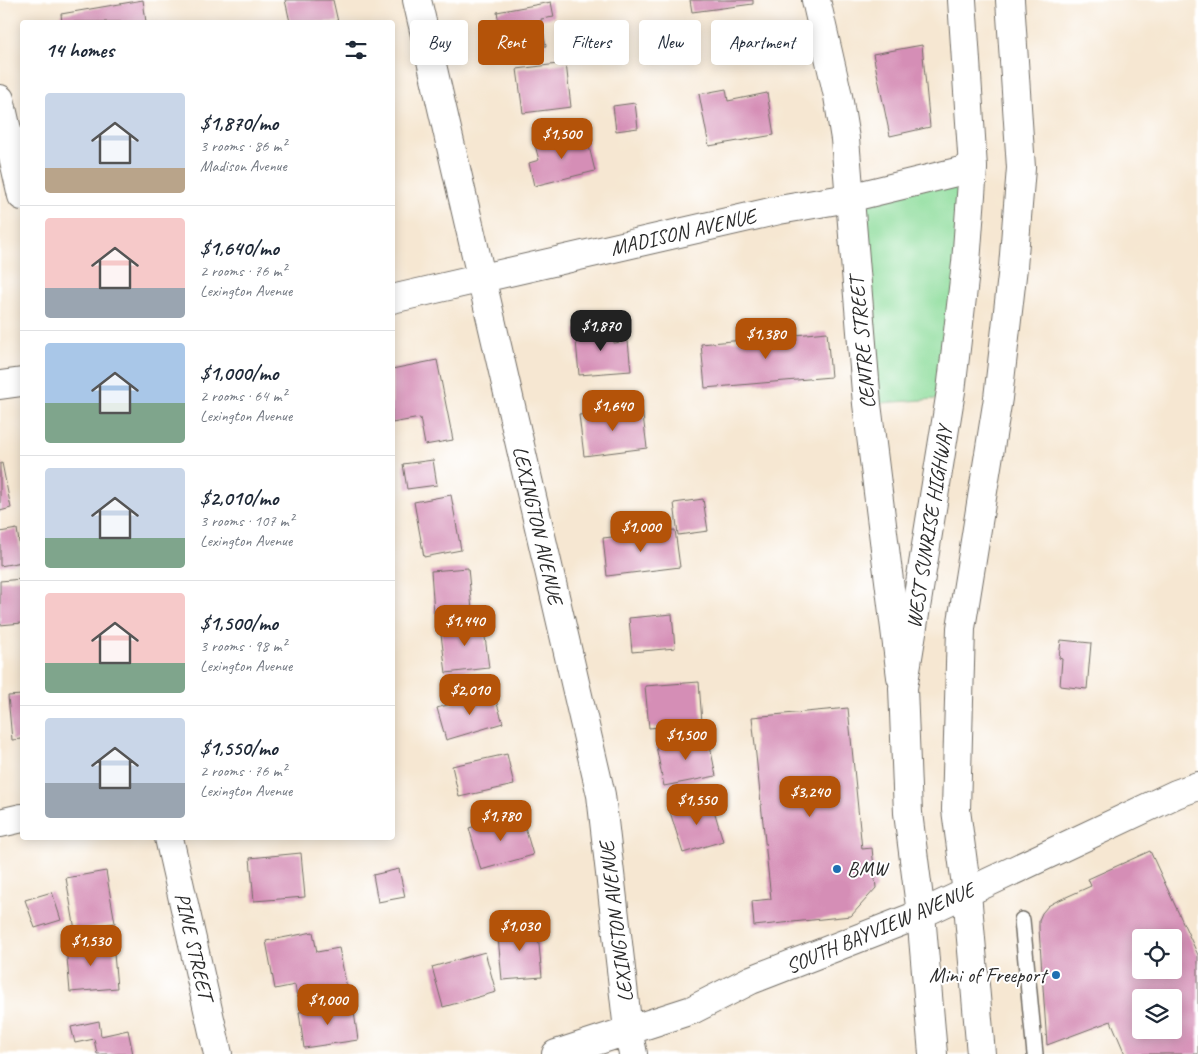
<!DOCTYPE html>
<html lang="en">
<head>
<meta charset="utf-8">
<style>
	:root { --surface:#fff; --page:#f2f2f3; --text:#1f2937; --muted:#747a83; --line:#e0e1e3; --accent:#b45309 }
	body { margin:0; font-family:Caveat,sans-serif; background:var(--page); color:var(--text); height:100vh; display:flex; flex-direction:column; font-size:19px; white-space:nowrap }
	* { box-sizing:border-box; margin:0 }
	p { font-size:16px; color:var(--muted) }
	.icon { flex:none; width:28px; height:28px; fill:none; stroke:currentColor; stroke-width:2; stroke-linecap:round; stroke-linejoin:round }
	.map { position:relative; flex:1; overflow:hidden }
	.side { position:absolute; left:20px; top:20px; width:375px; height:820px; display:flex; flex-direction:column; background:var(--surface); border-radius:5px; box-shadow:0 2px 12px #0003 }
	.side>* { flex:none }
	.top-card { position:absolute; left:410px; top:20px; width:475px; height:45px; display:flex; gap:10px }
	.tools { position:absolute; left:1132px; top:929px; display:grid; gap:10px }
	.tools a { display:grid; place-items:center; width:50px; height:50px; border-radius:5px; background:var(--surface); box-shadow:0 2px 12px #0003; font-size:25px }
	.price { position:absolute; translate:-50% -42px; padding:0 11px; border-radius:10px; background:var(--accent); color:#fff; font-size:16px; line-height:32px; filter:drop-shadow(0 1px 2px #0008) }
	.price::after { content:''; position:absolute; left:50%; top:30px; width:15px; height:11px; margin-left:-8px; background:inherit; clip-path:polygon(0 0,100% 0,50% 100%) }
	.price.current { background:#222; color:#fff }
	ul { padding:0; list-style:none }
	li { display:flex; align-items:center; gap:15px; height:125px; padding:0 25px }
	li+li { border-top:1px solid var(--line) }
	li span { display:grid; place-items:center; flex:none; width:140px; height:100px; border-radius:5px; color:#555 }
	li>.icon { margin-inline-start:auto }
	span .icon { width:60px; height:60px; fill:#fffc; stroke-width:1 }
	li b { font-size:21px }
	h2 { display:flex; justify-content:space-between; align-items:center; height:60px; padding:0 25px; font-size:21px }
	.chip { padding:0 18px; border-radius:5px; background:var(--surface); box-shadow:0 2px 12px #0003; font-size:18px; line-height:45px }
	.chip.current { background:var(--accent); color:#fff }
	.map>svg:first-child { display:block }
	.green { fill:#8edd9c; stroke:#5c8464 }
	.building { fill:#d58eb6; fill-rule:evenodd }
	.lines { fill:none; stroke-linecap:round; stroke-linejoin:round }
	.lane-casing { stroke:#726d65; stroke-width:18 }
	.street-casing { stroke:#726d65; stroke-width:30 }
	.highway-casing { stroke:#726d65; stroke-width:30 }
	.lane { stroke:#fff; stroke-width:15 }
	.street { stroke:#fff; stroke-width:28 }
	.highway { stroke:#fff; stroke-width:28 }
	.poi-dot { fill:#1f6fb2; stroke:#fff; stroke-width:2 }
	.labels { text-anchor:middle; stroke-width:4; stroke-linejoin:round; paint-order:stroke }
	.street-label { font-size:21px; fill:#2b2b2b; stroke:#fff }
	.poi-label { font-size:21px; fill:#2b2b2b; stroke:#fff; text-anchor:start }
</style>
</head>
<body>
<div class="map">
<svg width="1198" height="1054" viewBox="0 0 1198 1054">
	<rect width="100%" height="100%" fill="#fff"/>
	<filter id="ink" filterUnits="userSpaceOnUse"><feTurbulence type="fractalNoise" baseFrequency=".02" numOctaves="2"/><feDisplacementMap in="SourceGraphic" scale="10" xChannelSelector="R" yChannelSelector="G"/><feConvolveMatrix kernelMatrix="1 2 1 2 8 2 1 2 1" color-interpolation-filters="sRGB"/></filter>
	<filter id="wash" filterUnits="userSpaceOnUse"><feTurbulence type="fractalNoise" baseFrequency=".0096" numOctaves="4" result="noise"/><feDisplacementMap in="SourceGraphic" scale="20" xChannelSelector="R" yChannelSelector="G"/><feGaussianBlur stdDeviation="1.12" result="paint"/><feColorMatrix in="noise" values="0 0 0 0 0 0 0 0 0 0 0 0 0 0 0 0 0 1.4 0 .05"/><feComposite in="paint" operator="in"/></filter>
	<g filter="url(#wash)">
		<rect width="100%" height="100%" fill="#f6e7d2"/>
		<!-- green -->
		<path class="green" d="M973,168L950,398L867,404L849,202Z"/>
		<g id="blocks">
			<!-- building -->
			<path class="building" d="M143,0L146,22H62L61,14Z
				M285,0H333L338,22H290Z
				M690,0H753V4L692,12Z
				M551,2L554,17L541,19L546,46L515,52L513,39L502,41L497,12Z
				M922,45L930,127L890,136L873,54Z
				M566,63L571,107L523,113L517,69Z
				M726,89L728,101L767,93L774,135L709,146L699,94Z
				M635,103L638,128L616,131L613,106Z
				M586,134L595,171L534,186L529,163L539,160L535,145Z
				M613,325L614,343L628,341L631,371L579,375L575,329Z
				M827,332L831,377L705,388L701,344Z
				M437,360L453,440L425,445L420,418L392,423V369Z
				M642,407L647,448L584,456L579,415Z
				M433,460L437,485L407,489L403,464Z
				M2,463L11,508L0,511V464Z
				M451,495L461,550L424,557L414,502Z
				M703,499L708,531L678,535L674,503Z
				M17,529L22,562L0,566V532Z
				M675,530L680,567L607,576L603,538Z
				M468,568L472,610L434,613L431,571Z
				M22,579V623L0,625V581Z
				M672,614L675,648L632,652L629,618Z
				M483,621L489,668L446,673L440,627Z
				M1061,640L1091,643L1087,689L1060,686L1062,659L1059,658Z
				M699,682L702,723L649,728L645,686Z
				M493,691L503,723L446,740L437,708Z
				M22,695V739L12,740L8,696Z
				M848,708L862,849L872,848L876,888L851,916L754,926L752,901L771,899L752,717Z
				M708,736L716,776L664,786L656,746Z
				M507,754L514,785L459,797L452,766Z
				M711,800L723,841L683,853L670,812Z
				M521,813L533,855L481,870L469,828Z
				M1150,851L1198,955V1054H1125L1111,1021L1047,1045L1039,929V920L1042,913L1048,906L1055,902L1091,886L1088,879ZM1141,938H1174V970H1141ZM1141,998H1174V1030H1141Z
				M301,853L305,897L254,901L250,858Z
				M399,869L405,897L378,902L373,875Z
				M106,871L115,923L75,930L66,878Z
				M52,892L61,920L35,928L25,900Z
				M537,923L542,977L502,980L497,926Z
				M313,932L317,952L339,948L347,988L297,997L295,985L275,989L266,941Z
				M113,942L117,988L70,992L66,946Z
				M485,952L496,992L443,1007L432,967Z
				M353,1005L358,1040L304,1048L299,1012Z
				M99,1021L101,1036L128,1030L133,1054H97L94,1039L75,1043L71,1027Z"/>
		</g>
	</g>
	<g filter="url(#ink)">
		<use href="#blocks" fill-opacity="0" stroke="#726d65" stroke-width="1"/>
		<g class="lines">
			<!-- lane casing -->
			<g class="lane-casing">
				<path id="lane" d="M1022,920L1035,1054"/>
			</g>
			<!-- street casing -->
			<g class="street-casing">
				<path id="street" d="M417,0L601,795L628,1030L633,1054
					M816,0L838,96L845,139L867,404L901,677
					M0,99L22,196
					M392,299L779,210L849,198L973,168
					M0,385L22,382
					M0,823L22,818
					M169,838L218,1054
					M556,1054L692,1010L751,980L921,914L1176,794L1198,786"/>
			</g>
			<!-- highway casing -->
			<g class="highway-casing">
				<path id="highway" d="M933,1054L921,914L908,813L903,688L951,391L966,263L973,168L962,0
					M981,1054L967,893L956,810L961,628L998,398L1013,267L1021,168L1010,0"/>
			</g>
			<!-- lane -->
			<use href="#lane" class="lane"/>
			<!-- street -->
			<use href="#street" class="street"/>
			<!-- highway -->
			<use href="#highway" class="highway"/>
		</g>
	</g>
	<!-- markers -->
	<g class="poi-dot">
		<circle cx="837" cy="869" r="5"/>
		<circle cx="1056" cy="975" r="5"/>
	</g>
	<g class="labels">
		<!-- street labels -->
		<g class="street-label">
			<text transform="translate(683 232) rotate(-13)" y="7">MADISON AVENUE</text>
			<text transform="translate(862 343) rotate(-95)" y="7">CENTRE STREET</text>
			<text transform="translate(538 525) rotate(77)" y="7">LEXINGTON AVENUE</text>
			<text transform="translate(929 527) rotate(-81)" y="7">WEST SUNRISE HIGHWAY</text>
			<text transform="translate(616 922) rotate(-97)" y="7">LEXINGTON AVENUE</text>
			<text transform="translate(880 928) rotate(-23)" y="7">SOUTH BAYVIEW AVENUE</text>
			<text transform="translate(194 946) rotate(77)" y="7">PINE STREET</text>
		</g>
		<!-- poi labels -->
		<g class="poi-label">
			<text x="847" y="876">BMW</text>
			<text x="1046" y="982" text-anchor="end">Mini of Freeport</text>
		</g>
	</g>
</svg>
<div class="tools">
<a><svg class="icon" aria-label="locate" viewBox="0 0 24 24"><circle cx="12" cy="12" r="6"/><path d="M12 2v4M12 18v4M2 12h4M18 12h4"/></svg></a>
<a><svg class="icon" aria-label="layers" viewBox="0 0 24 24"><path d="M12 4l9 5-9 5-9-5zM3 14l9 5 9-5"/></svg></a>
</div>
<b class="price" style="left:562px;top:160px">$1,500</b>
<b class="price current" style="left:601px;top:352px">$1,870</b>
<b class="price" style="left:766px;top:360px">$1,380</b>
<b class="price" style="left:613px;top:432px">$1,640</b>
<b class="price" style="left:641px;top:553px">$1,000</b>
<b class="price" style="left:465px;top:647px">$1,440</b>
<b class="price" style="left:470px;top:716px">$2,010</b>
<b class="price" style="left:686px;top:761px">$1,500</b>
<b class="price" style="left:810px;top:818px">$3,240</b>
<b class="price" style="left:697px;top:826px">$1,550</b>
<b class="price" style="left:501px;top:842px">$1,780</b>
<b class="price" style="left:520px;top:952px">$1,030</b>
<b class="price" style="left:91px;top:967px">$1,530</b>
<b class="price" style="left:328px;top:1026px">$1,000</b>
<div class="top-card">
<a class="chip">Buy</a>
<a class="chip current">Rent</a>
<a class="chip">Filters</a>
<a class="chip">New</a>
<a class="chip">Apartment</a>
</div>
<section class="side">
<h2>14 homes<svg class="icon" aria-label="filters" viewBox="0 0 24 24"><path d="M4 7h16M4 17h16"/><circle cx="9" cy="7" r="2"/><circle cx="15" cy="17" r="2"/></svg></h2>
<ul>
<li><span style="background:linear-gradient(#c9d6e8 75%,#b9a48a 0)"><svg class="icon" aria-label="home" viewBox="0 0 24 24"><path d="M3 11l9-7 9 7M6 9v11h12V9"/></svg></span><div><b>$1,870/mo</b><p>3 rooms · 86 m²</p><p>Madison Avenue</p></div></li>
<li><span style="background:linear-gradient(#f6c9c9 70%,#9aa5b1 0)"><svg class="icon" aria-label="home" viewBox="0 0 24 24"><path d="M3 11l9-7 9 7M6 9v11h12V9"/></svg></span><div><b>$1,640/mo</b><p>2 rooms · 76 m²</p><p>Lexington Avenue</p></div></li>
<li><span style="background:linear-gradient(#a9c7e8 60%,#7fa58c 0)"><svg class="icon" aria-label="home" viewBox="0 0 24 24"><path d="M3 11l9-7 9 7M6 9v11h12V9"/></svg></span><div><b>$1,000/mo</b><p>2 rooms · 64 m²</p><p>Lexington Avenue</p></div></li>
<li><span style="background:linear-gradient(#c9d6e8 70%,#7fa58c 0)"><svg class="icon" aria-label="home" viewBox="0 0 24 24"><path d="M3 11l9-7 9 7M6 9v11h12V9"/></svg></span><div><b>$2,010/mo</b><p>3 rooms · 107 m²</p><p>Lexington Avenue</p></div></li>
<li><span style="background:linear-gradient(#f6c9c9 70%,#7fa58c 0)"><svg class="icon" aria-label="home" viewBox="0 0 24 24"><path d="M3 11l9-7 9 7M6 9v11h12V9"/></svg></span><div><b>$1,500/mo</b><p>3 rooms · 98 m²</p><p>Lexington Avenue</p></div></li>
<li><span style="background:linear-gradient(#c9d6e8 65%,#9aa5b1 0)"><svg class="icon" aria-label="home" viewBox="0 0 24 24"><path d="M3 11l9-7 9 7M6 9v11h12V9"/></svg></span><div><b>$1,550/mo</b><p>2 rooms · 76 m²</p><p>Lexington Avenue</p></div></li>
</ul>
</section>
</div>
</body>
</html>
